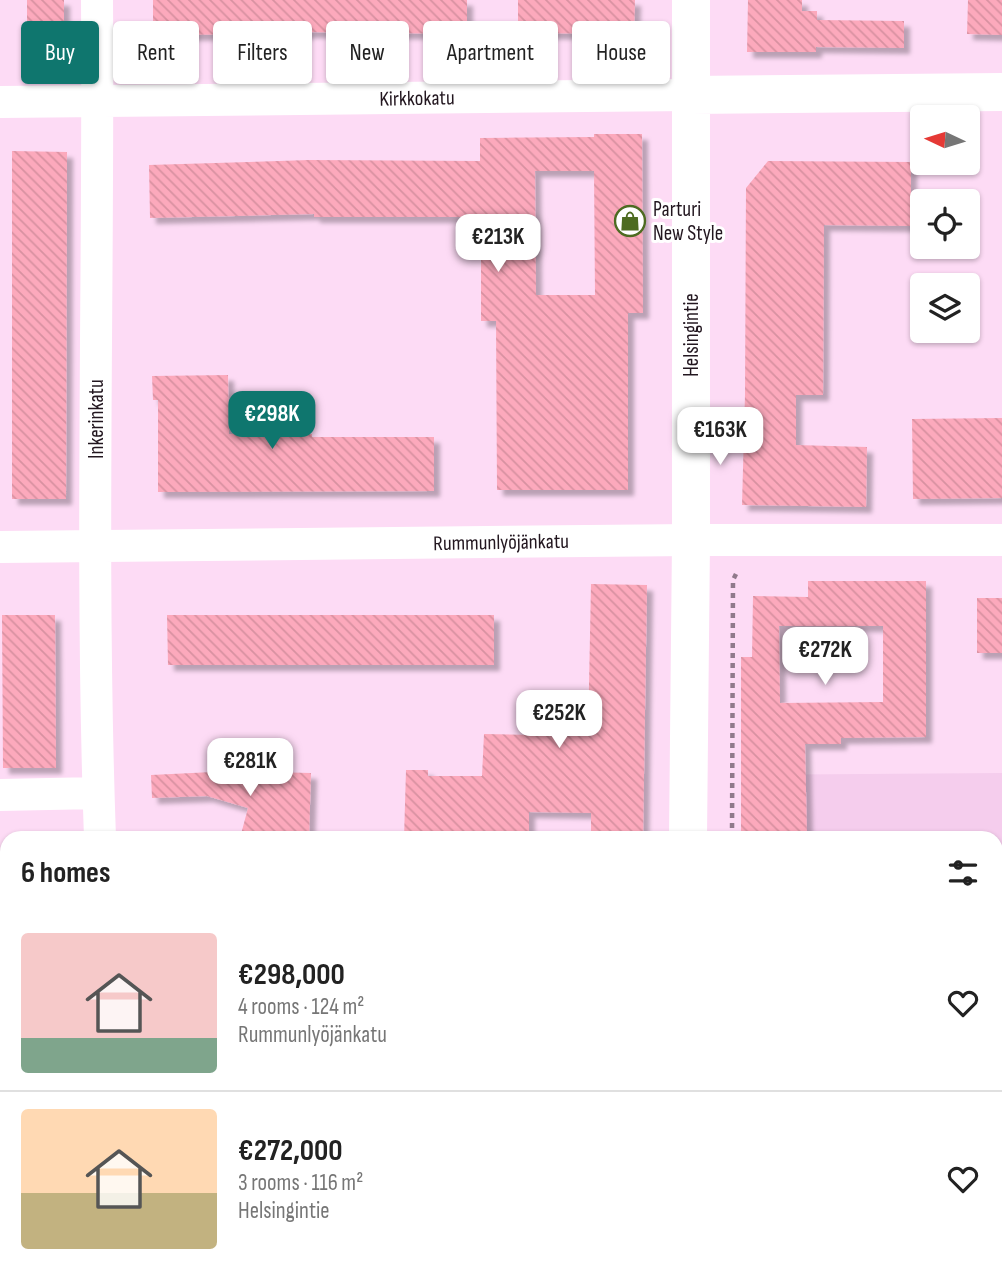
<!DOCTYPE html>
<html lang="en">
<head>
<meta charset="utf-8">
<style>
	:root { --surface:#fff; --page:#f6f6f6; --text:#222; --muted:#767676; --line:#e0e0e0; --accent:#0f766e }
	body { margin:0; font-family:"Sofia Sans Condensed",sans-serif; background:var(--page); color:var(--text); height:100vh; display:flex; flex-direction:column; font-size:26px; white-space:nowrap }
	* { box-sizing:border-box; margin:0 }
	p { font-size:23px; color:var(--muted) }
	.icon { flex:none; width:38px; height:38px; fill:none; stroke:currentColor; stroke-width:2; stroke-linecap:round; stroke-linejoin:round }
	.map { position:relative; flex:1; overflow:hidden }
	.details { position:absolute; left:0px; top:831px; width:1003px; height:450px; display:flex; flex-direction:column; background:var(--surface); border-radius:21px 21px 0 0; box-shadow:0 2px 5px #0004 }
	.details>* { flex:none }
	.top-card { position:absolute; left:21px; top:21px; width:961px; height:63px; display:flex; gap:14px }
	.needle { width:46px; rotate:274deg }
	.controls { position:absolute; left:910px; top:105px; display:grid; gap:14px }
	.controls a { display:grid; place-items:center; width:70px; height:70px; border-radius:7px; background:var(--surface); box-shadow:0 2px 5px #0004; font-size:35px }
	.price { position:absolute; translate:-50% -60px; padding:0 16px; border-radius:14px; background:#fff; color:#222; font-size:23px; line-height:46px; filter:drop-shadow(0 2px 4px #0008) }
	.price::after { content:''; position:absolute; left:50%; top:42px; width:21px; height:16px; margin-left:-10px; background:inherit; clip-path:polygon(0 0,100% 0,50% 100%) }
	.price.selected { background:var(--accent); color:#fff }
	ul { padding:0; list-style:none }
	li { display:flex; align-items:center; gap:21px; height:175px; padding:0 21px }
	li+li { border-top:2px solid var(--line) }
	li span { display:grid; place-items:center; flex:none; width:196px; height:140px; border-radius:7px; color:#555 }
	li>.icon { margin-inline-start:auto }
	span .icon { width:84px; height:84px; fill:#fffc; stroke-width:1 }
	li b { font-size:30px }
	h2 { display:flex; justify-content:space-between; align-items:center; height:84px; padding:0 21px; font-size:30px }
	.pill { padding:0 24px; border-radius:7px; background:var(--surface); box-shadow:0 2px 5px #0004; font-size:24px; line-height:63px }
	.pill.selected { background:var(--accent); color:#fff }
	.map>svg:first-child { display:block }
	.built { fill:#f5cded }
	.park { fill:#f69e86 }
	.water { fill:url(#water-ripples) }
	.building { fill:url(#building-back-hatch); fill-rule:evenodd; filter:url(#shadow) }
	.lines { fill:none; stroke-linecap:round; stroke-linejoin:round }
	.path { stroke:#90798b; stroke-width:4.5; stroke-dasharray:5 5; stroke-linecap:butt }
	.minor { stroke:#fff; stroke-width:32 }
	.major { stroke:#fff; stroke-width:38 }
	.labels { text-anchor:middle; stroke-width:6; stroke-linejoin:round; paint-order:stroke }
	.street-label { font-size:21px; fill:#22161f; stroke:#fff }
	.poi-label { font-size:21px; fill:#22161f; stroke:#fff; text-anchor:start }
</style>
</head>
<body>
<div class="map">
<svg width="1002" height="1280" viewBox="0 0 1002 1280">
	<defs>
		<pattern id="water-ripples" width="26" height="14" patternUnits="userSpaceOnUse" patternTransform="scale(1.75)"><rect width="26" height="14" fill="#bacafe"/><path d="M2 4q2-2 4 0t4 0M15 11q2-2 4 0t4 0" fill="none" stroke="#a0add9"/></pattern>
		<pattern id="building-back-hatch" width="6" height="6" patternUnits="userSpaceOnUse" patternTransform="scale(1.75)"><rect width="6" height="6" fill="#fca9bc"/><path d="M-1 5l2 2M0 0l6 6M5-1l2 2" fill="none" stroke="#d891a1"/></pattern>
		<filter id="shadow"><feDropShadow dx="6" dy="6" stdDeviation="2" flood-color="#0004"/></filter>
	</defs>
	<rect width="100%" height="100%" fill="#fddbf5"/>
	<!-- built -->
	<path class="built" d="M1002,773V963H996V838H741L742,775Z
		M0,1190L7,1191V1274H307L313,1280H0Z"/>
	<!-- park -->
	<path class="park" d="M307,1274H518L513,1280H313Z
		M645,1274H722L736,1280H644Z"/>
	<!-- water -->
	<path class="water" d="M0,1040L7,1041V1151L0,1150Z
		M996,1236L1002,1240V1280H736L722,1274H996Z"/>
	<!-- building -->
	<path class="building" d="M27,0H64V38L27,37Z
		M153,0H467V34L307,32V34L153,35Z
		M518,0H635L634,34L518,33Z
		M748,0H802V11H817V20L904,21V48L816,47V52H747Z
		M968,0H1002V35L967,34Z
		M594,134H642L643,313H628V490H497L496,321H481V217H314V214L150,218L149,165L309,160L480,161V138L594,137ZM535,171H594L595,295H536Z
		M12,151L67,152L66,499H12Z
		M768,161L911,162V226L824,225L823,395H796V445L867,447L866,507L742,505L745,395L746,188Z
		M228,375L229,434H312V437H434V491L158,492V400H153L152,376Z
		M1002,418V498L913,499L912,419Z
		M808,581H926V737L841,738V744H805L807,838H741V657H752L753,596L808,597ZM779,626H883V702L780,703Z
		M591,584L647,585L643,838H591V813L529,812V838H404L406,770H428V776H482L484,734L588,736Z
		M977,598H1002V653H977Z
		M2,615H55L56,768H3Z
		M167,615H494V665H168Z
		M233,771L311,773L309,838H240L248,808L207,796L152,798L151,775Z"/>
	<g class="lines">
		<!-- path -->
		<path class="path" d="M732,838L733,580L736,574
			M996,1003H1002
			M0,1027L7,1028
			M0,1160L7,1161
			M0,1168H7
			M996,1208L1002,1209
			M996,1224L1002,1227
			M463,1274L492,1280
			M696,1274L710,1280
			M357,1280L363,1274
			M528,1280L533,1274
			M635,1280V1274"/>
		<!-- minor -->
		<path class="minor" d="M97,0C99,279 90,559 100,838
			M0,102L691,95
			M0,547L691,540H1002
			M0,795L98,793
			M996,1049H1002"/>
		<!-- major -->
		<path class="major" d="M691,95L1002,92
			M688,838L691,540V0
			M588,1280L593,1274"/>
	</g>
	<!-- icons -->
	<defs>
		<g id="shop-ring" transform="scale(1.575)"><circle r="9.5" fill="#fff" stroke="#4d6b21" stroke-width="1.5"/><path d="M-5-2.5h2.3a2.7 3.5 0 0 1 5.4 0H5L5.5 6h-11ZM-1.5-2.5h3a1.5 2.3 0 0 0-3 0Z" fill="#4d6b21"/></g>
	</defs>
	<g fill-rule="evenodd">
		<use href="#shop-ring" x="630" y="221"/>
	</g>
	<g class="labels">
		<!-- street labels -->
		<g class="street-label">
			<text transform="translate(417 98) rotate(-1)" y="7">Kirkkokatu</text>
			<text transform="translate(691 335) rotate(-90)" y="7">Helsingintie</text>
			<text transform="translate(96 419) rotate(-90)" y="7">Inkerinkatu</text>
			<text transform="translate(501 542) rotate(-1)" y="7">Rummunlyöjänkatu</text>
		</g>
		<!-- poi labels -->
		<g class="poi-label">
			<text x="653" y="216">Parturi<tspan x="653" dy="24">New Style</tspan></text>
		</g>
	</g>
</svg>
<div class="controls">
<a><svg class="needle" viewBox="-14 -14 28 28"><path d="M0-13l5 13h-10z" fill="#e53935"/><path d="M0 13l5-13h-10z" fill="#767676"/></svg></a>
<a><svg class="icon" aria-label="locate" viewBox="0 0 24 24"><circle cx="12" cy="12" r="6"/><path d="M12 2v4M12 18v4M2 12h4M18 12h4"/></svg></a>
<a><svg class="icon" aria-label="layers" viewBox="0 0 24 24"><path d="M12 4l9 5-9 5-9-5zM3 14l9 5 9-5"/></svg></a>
</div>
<b class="price" style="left:498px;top:274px">€213K</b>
<b class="price selected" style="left:272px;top:451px">€298K</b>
<b class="price" style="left:720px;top:467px">€163K</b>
<b class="price" style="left:825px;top:687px">€272K</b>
<b class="price" style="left:559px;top:750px">€252K</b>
<b class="price" style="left:250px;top:798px">€281K</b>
<div class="top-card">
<a class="pill selected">Buy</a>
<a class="pill">Rent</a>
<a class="pill">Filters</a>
<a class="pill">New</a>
<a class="pill">Apartment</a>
<a class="pill">House</a>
</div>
<section class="details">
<h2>6 homes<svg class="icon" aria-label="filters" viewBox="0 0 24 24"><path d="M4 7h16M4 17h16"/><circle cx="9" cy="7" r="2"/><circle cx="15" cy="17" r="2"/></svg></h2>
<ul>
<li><span style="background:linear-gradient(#f6c9c9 75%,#7fa58c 0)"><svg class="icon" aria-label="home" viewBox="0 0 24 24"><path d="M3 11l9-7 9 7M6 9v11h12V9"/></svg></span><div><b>€298,000</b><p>4 rooms · 124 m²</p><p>Rummunlyöjänkatu</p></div><svg class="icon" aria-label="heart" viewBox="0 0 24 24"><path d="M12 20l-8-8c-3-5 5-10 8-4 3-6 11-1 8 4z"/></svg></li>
<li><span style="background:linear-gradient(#ffd9b3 60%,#c2b280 0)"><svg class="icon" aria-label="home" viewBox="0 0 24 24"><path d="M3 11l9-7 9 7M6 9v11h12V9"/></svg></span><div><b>€272,000</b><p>3 rooms · 116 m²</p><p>Helsingintie</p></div><svg class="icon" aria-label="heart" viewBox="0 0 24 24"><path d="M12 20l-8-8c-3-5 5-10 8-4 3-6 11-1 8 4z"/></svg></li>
</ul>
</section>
</div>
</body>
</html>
